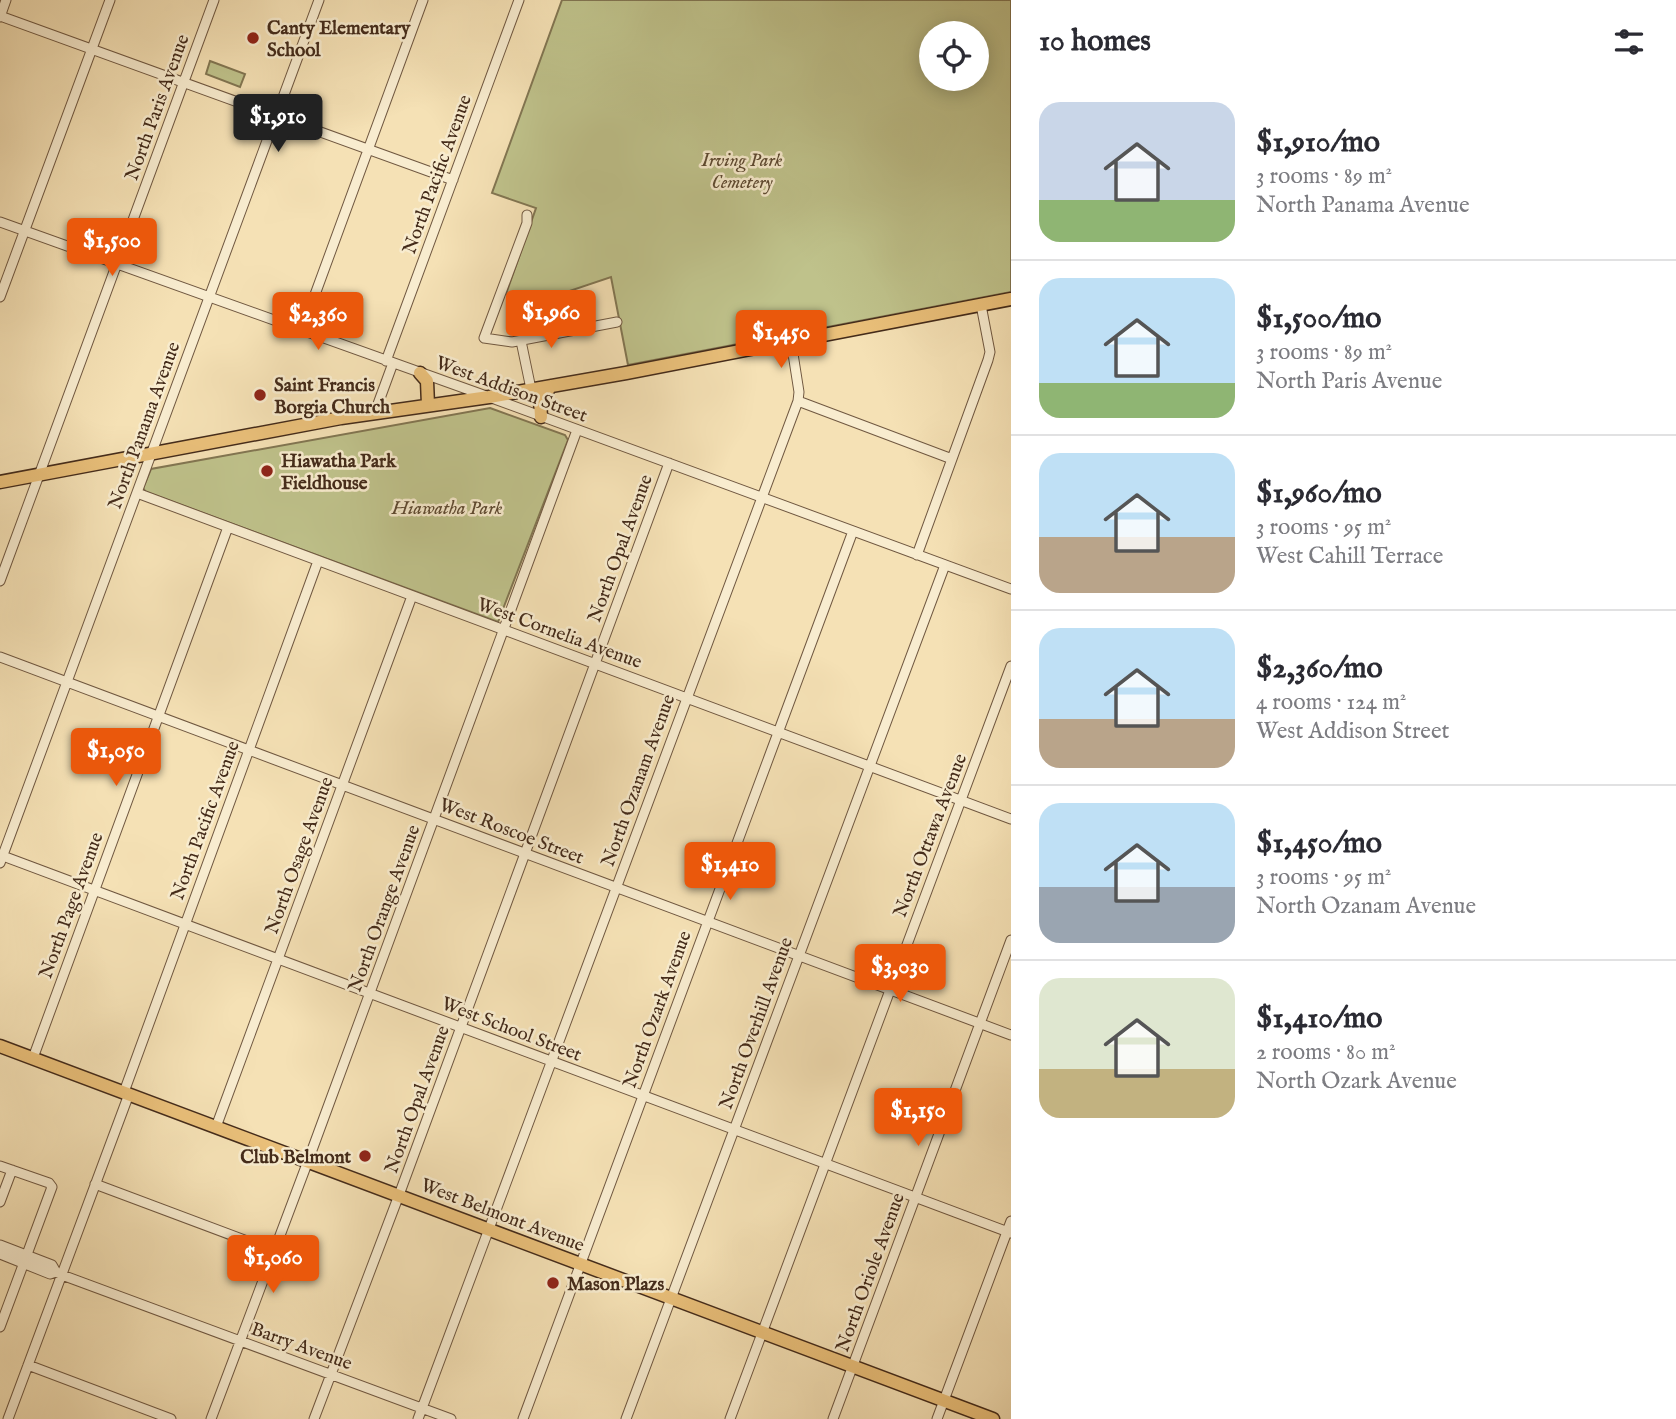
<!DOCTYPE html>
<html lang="en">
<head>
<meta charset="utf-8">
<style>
	:root { --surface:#fff; --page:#f7f7f7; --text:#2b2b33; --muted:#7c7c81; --line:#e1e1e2; --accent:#ea580c }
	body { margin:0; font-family:"IM FELL English",serif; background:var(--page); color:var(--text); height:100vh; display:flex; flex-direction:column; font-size:26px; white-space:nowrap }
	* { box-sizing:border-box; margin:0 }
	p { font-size:23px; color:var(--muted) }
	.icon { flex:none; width:38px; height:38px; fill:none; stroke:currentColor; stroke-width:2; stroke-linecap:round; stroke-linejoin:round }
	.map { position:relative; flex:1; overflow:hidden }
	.panel { display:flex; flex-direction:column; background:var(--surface); width:665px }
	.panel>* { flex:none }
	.controls { position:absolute; left:919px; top:21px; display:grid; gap:14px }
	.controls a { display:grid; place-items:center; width:70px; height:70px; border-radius:50%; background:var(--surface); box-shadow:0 4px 18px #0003; font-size:35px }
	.price { position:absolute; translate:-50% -60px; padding:0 16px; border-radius:7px; background:var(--accent); color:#fff; font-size:23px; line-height:46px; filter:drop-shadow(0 2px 4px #0008) }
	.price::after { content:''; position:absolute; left:50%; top:42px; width:21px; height:16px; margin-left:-10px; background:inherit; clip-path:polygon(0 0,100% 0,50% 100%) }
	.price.current { background:#222; color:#fff }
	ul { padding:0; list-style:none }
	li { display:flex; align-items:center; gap:21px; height:175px; padding:0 28px }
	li+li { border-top:2px solid var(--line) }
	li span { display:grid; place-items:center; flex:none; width:196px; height:140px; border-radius:21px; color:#555 }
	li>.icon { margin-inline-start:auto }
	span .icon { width:84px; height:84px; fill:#fffc; stroke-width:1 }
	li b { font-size:30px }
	h2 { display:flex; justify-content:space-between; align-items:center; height:84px; padding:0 28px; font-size:30px }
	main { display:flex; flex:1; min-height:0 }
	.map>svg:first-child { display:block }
	.green { fill:#bfc28b; stroke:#827652; stroke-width:2; fill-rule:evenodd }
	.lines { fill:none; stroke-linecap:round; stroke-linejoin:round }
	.minor-casing { stroke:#705841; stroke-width:11 }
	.major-casing { stroke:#442b1a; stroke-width:15 }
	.minor { stroke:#f8eccf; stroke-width:9 }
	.major { stroke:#eac07a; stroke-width:12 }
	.poi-dot { fill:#8f2418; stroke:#f8eccf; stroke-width:2.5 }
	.labels { text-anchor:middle; stroke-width:5; stroke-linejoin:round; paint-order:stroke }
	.poi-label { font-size:19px; font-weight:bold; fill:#442b1a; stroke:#f8eccf; text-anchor:start }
	.street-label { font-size:19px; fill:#442b1a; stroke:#f8eccf }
	.park-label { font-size:19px; font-style:italic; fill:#5d4931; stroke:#f8eccf }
</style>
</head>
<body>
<main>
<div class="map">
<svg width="1011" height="1419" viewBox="0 0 1011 1419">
	<rect width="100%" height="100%" fill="#f5e1b5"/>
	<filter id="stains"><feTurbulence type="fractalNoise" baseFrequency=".00286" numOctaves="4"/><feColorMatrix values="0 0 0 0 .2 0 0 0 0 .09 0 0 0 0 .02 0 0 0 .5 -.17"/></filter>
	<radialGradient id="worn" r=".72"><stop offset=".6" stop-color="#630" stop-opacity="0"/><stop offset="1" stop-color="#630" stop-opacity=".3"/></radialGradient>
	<!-- green -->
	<path class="green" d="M562,0H1011V292L628,365L611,277L531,304L506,294L536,208L492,193ZM931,33H976V79H931Z
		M210,61L245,74L240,87L206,74Z
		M490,408L565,435L568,440L498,622L146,492L143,488L151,469Z"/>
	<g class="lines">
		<!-- minor casing -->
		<g class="minor-casing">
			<path id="minor" d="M0,16L453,180
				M0,17L6,0
				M527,215V223L484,338L512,342L617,322
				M0,222L489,397L1011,589
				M0,297L110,0
				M302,330L423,0
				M521,341L531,389
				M386,361L519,0
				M798,401L952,459
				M375,412L393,363
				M137,493L1011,819
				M917,555L988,360L990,352L981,305
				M0,581L214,0
				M0,657L1011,1035
				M0,855L1011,1233
				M0,863L319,0
				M33,1058L228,527
				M124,1092L318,561
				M216,1127L412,596
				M0,1166L49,1183L52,1187L0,1327
				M95,1184L274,1251
				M0,1202L12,1170
				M0,1245L52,1265L56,1272L62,1275L451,1419
				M0,1254L50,1274L56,1272
				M28,1365L171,1419
				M8,1419L129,1094
				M211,1419L308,1161L577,430
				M314,1419L399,1195L669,463
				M418,1419L798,401L799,392L791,341
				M523,1419L853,531
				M626,1419L945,565
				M730,1419L1011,666
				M833,1419L1011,940
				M937,1419L1011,1221"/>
		</g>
		<!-- major casing -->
		<g class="major-casing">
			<path id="major" d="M420,373L427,381L428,405
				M541,417L540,400L551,386
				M0,482L341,418L489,397L626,373L1011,299
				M0,1046L993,1419"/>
		</g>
		<!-- minor -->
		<use href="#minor" class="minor"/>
		<!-- major -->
		<use href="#major" class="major"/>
	</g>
	<!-- markers -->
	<g class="poi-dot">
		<circle cx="253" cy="38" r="7"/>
		<circle cx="260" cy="395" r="7"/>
		<circle cx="267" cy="471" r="7"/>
		<circle cx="365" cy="1156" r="7"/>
		<circle cx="553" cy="1283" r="7"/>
	</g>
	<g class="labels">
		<!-- poi labels -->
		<g class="poi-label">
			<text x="267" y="34">Canty Elementary<tspan x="267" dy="22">School</tspan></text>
			<text x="274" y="391">Saint Francis<tspan x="274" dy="22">Borgia Church</tspan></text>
			<text x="281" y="467">Hiawatha Park<tspan x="281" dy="22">Fieldhouse</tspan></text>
			<text x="351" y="1163" text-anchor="end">Club Belmont</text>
			<text x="567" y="1290">Mason Plazs</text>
		</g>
		<!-- street labels -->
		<g class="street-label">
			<text transform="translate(156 107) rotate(-70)" y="7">North Paris Avenue</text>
			<text transform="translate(436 174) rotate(-70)" y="7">North Pacific Avenue</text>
			<text transform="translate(512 388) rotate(20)" y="7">West Addison Street</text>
			<text transform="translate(143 425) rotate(-70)" y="7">North Panama Avenue</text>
			<text transform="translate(619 548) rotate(-70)" y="7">North Opal Avenue</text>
			<text transform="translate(560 632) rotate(20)" y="7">West Cornelia Avenue</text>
			<text transform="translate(637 780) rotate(-70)" y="7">North Ozanam Avenue</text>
			<text transform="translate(204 820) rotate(-70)" y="7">North Pacific Avenue</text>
			<text transform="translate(512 830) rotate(21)" y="7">West Roscoe Street</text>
			<text transform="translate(929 835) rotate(-69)" y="7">North Ottawa Avenue</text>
			<text transform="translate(298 855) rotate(-70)" y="7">North Osage Avenue</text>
			<text transform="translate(70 905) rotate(-70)" y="7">North Page Avenue</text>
			<text transform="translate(383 908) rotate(-70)" y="7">North Orange Avenue</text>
			<text transform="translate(656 1009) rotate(-70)" y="7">North Ozark Avenue</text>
			<text transform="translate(755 1023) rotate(-70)" y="7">North Overhill Avenue</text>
			<text transform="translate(512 1028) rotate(21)" y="7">West School Street</text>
			<text transform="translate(416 1099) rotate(-70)" y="7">North Opal Avenue</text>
			<text transform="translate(503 1214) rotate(21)" y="7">West Belmont Avenue</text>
			<text transform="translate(869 1272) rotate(-70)" y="7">North Oriole Avenue</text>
			<text transform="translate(302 1345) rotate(20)" y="7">Barry Avenue</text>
		</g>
		<!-- park labels -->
		<g class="park-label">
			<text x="742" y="166">Irving Park<tspan x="742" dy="22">Cemetery</tspan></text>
			<text x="447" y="514">Hiawatha Park</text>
		</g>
	</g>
	<rect width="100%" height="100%" filter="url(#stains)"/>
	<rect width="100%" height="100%" fill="url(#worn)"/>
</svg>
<div class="controls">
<a><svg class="icon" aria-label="locate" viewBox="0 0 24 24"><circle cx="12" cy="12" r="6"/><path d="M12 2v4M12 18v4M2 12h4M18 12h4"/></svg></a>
</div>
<b class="price current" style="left:278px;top:154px">$1,910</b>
<b class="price" style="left:112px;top:278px">$1,500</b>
<b class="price" style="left:551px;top:350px">$1,960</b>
<b class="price" style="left:318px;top:352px">$2,360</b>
<b class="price" style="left:781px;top:370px">$1,450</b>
<b class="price" style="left:116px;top:788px">$1,050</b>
<b class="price" style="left:730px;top:902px">$1,410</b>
<b class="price" style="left:900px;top:1004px">$3,030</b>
<b class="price" style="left:918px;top:1148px">$1,150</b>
<b class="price" style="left:273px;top:1295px">$1,060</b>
</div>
<section class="panel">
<h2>10 homes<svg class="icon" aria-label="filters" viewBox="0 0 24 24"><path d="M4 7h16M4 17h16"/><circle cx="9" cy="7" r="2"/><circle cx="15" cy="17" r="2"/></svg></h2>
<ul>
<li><span style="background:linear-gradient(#c9d6e8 70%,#8fb573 0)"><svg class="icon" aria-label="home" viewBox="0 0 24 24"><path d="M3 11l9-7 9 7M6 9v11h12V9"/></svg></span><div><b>$1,910/mo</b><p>3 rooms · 89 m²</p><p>North Panama Avenue</p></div></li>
<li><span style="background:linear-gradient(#bfe0f5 75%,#8fb573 0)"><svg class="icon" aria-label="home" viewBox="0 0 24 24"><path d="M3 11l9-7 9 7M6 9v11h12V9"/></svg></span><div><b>$1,500/mo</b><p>3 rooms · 89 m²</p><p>North Paris Avenue</p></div></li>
<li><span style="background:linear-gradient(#bfe0f5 60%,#b9a48a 0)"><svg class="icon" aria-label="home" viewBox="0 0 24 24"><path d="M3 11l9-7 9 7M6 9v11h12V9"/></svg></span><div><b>$1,960/mo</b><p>3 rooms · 95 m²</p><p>West Cahill Terrace</p></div></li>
<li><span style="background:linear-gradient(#bfe0f5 65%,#b9a48a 0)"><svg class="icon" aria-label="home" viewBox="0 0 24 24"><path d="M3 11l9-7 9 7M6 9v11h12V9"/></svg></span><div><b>$2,360/mo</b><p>4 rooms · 124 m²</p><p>West Addison Street</p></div></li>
<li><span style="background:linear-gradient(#bfe0f5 60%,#9aa5b1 0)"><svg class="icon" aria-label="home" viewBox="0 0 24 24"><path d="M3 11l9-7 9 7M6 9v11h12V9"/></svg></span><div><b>$1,450/mo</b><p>3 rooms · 95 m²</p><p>North Ozanam Avenue</p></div></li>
<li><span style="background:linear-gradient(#dfe7d0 65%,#c2b280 0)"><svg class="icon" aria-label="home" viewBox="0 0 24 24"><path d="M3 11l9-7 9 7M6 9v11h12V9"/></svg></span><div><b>$1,410/mo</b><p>2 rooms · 80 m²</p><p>North Ozark Avenue</p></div></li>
</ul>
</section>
</main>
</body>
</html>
